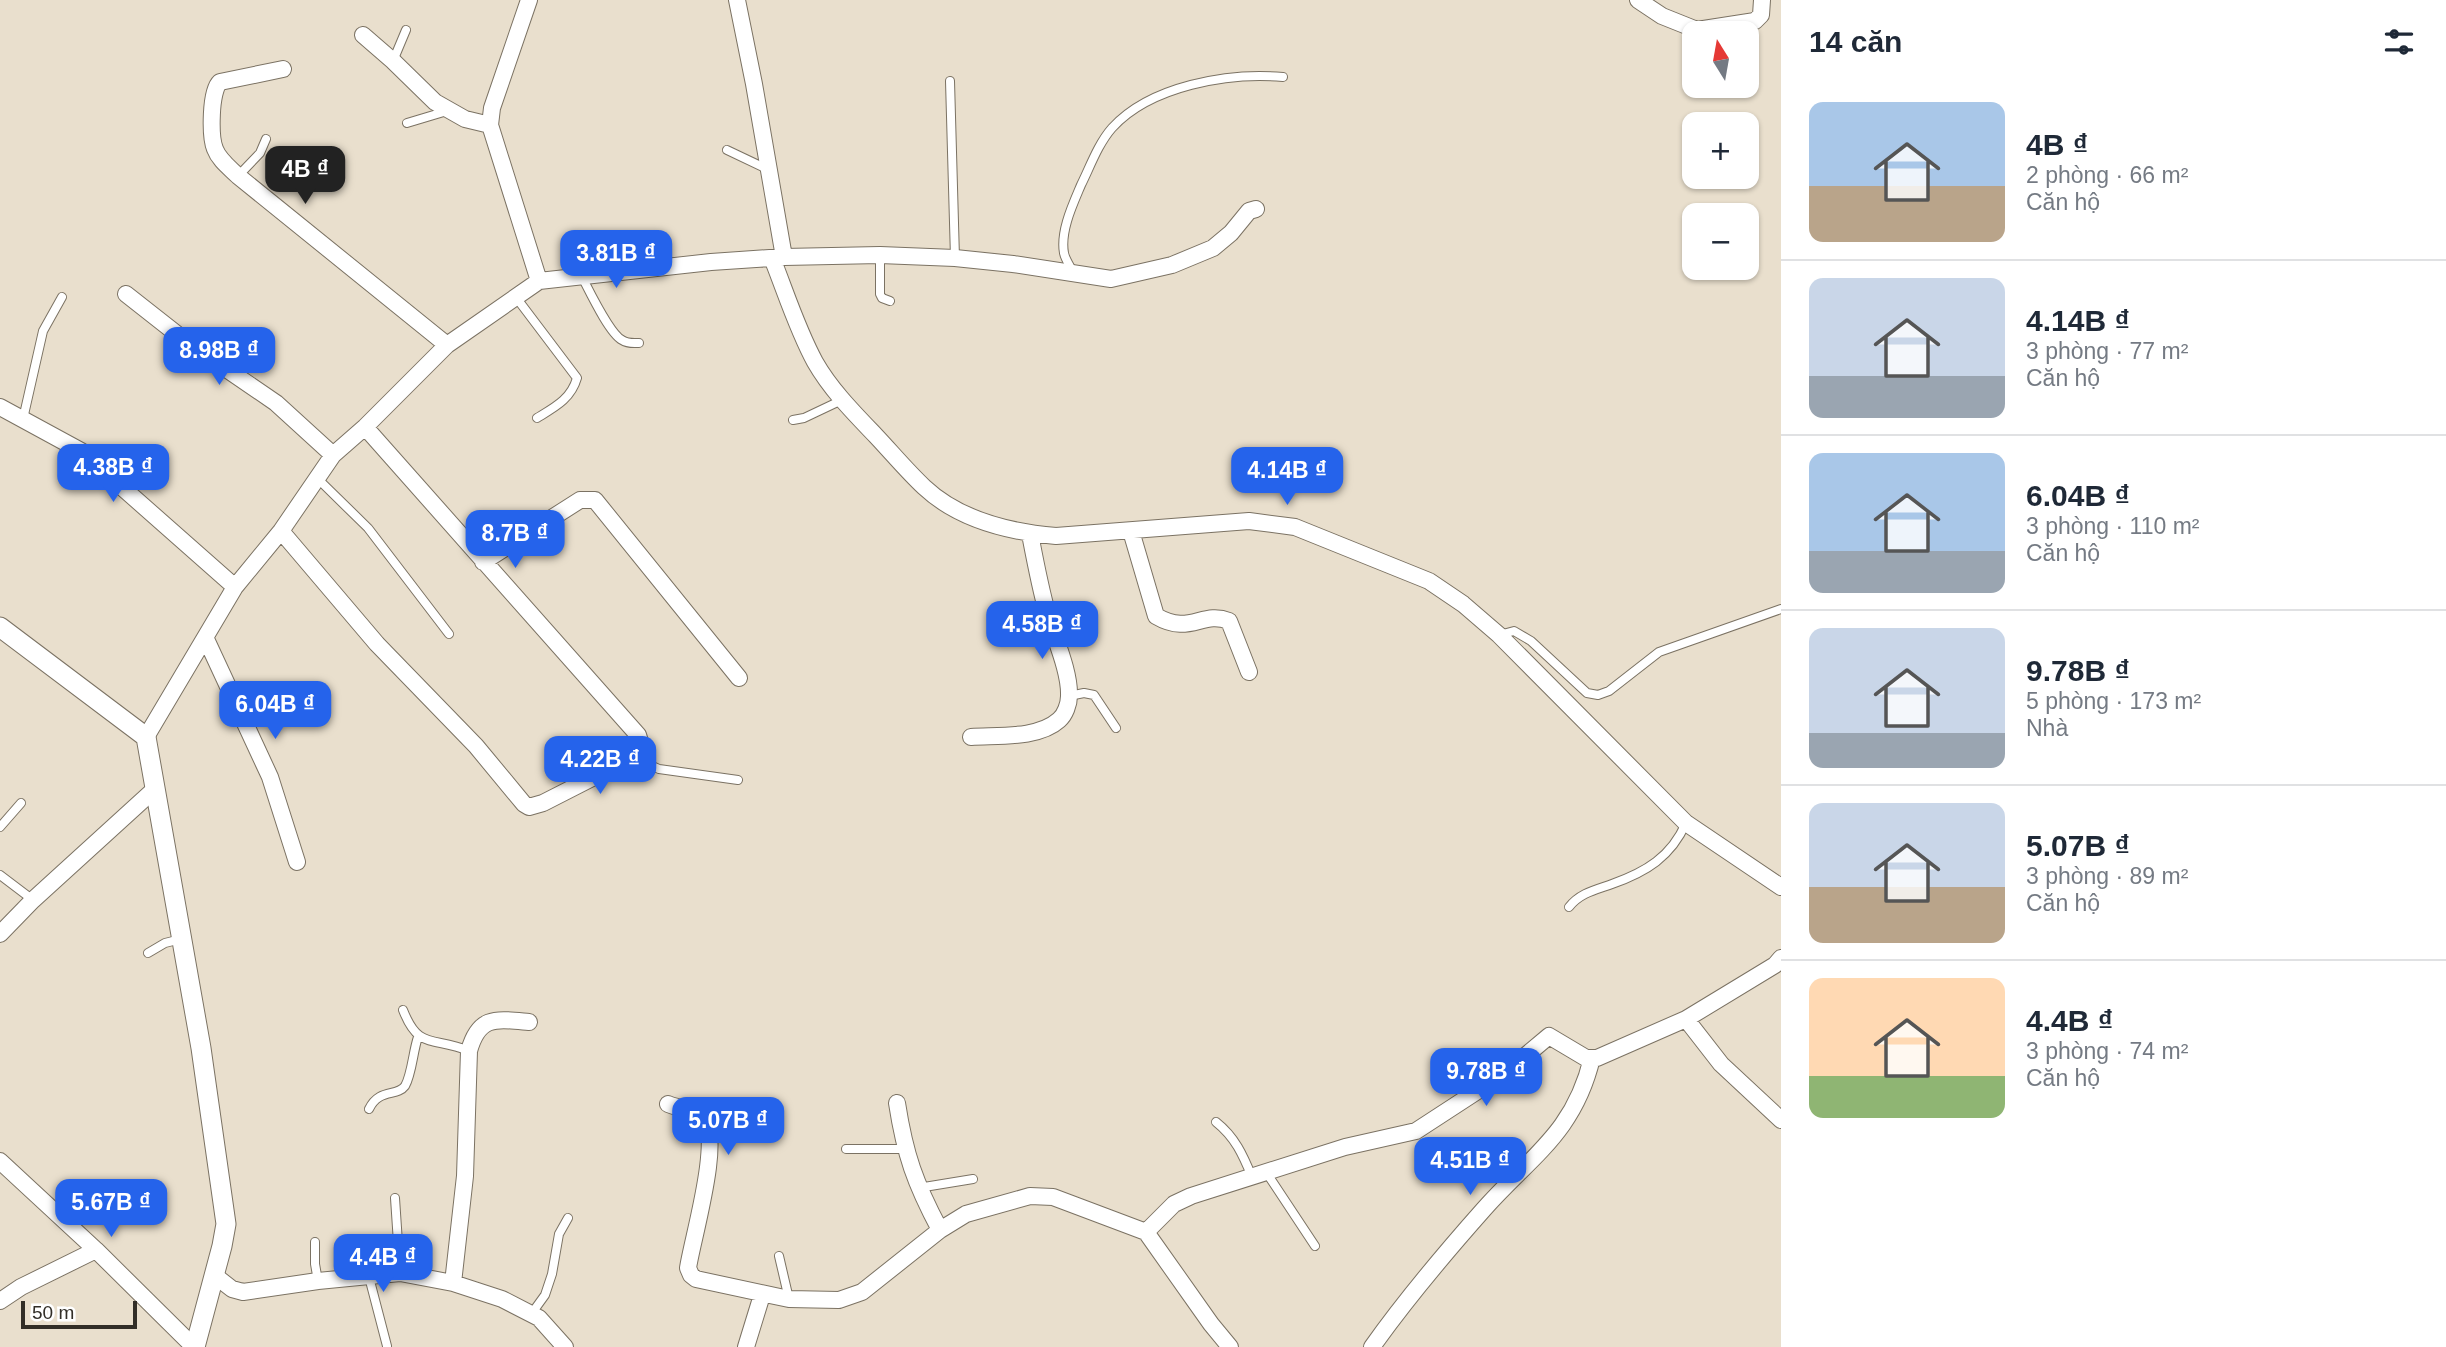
<!DOCTYPE html>
<html lang="vi">
<head>
<meta charset="utf-8">
<style>
	:root { --surface:#fff; --page:#f2f2f3; --text:#1f2937; --muted:#747a83; --line:#e0e1e3; --accent:#2563eb }
	body { margin:0; font-family:Helvetica,sans-serif; background:var(--page); color:var(--text); height:100vh; display:flex; flex-direction:column; font-size:26px; white-space:nowrap }
	* { box-sizing:border-box; margin:0 }
	p { font-size:23px; color:var(--muted) }
	.icon { flex:none; width:38px; height:38px; fill:none; stroke:currentColor; stroke-width:2; stroke-linecap:round; stroke-linejoin:round }
	.map { position:relative; flex:1; overflow:hidden }
	.panel { display:flex; flex-direction:column; background:var(--surface); width:665px }
	.panel>* { flex:none }
	.needle { width:46px; rotate:349deg }
	.fabs { position:absolute; left:1682px; top:21px; display:grid; gap:14px }
	.fabs a { display:grid; place-items:center; width:77px; height:77px; border-radius:14px; background:var(--surface); box-shadow:0 2px 5px #0004; font-size:35px }
	.scale { position:absolute; left:21px; bottom:18px; width:116px; box-sizing:border-box; padding-left:7px; border:4px solid #322e27; border-top:0; font-size:19px; line-height:24px; white-space:nowrap; color:#322e27; -webkit-text-stroke:5px #fff; paint-order:stroke }
	.price { position:absolute; translate:-50% -60px; padding:0 16px; border-radius:14px; background:var(--accent); color:#fff; font-size:23px; line-height:46px; filter:drop-shadow(0 2px 4px #0008) }
	.price::after { content:''; position:absolute; left:50%; top:42px; width:21px; height:16px; margin-left:-10px; background:inherit; clip-path:polygon(0 0,100% 0,50% 100%) }
	.price.on { background:#222; color:#fff }
	ul { padding:0; list-style:none }
	li { display:flex; align-items:center; gap:21px; height:175px; padding:0 28px }
	li+li { border-top:2px solid var(--line) }
	li span { display:grid; place-items:center; flex:none; width:196px; height:140px; border-radius:14px; color:#555 }
	li>.icon { margin-inline-start:auto }
	span .icon { width:84px; height:84px; fill:#fffc; stroke-width:1 }
	li b { font-size:30px }
	h2 { display:flex; justify-content:space-between; align-items:center; height:84px; padding:0 28px; font-size:30px }
	main { display:flex; flex:1; min-height:0 }
	.map>svg:first-child { display:block }
	.lines { fill:none; stroke-linecap:round; stroke-linejoin:round }
	.service-casing { stroke:#7b7263; stroke-width:10 }
	.minor-casing { stroke:#7b7263; stroke-width:18 }
	.tertiary-casing { stroke:#7b7263; stroke-width:21 }
	.service { stroke:#fff; stroke-width:8 }
	.minor { stroke:#fff; stroke-width:16 }
	.tertiary { stroke:#fff; stroke-width:19 }
</style>
</head>
<body>
<main>
<div class="map">
<svg width="1781" height="1347" viewBox="0 0 1781 1347">
	<rect width="100%" height="100%" fill="#e9dfcd"/>
	<g class="lines">
		<!-- service casing -->
		<g class="service-casing">
			<path id="service" d="M393,61L406,30
				M950,81L955,258
				M407,123L447,111
				M727,150L767,169
				M238,176L260,153L266,139
				M880,255V294L882,298L890,301
				M1073,272C1070,266 1065,259 1064,253C1060,231 1073,204 1081,185C1090,167 1098,144 1112,128C1150,86 1228,72 1283,77
				M581,275C589,290 609,333 622,340C628,344 633,343 639,343
				M515,296L577,378C571,399 555,407 537,418
				M23,419L43,331L62,297
				M793,420L804,418L842,400
				M317,478L368,528L449,634
				M1499,635L1514,631L1531,641L1587,693L1598,695L1609,691L1659,652L1781,609
				M1069,696L1084,693L1094,695L1116,728
				M634,758L659,769L738,780
				M0,827L21,803
				M0,875L33,900
				M1569,907C1580,893 1595,890 1612,884C1646,872 1671,857 1686,823
				M148,953L165,943L181,939
				M403,1010C419,1051 433,1036 469,1051
				M369,1109C379,1088 397,1097 405,1086C412,1074 413,1051 418,1037
				M1216,1122C1235,1137 1243,1155 1252,1177
				M846,1149H905
				M1266,1172L1315,1246
				M918,1188L973,1179
				M395,1198L400,1273
				M315,1242V1264L318,1281
				M779,1256L789,1299
				M369,1277L387,1346
				M532,1313L545,1295L552,1274L559,1234L568,1218"/>
		</g>
		<!-- minor casing -->
		<g class="minor-casing">
			<path id="minor" d="M529,0L492,108L490,125L539,281
				M737,0L754,84L784,257
				M1638,0L1662,16L1697,30L1755,21L1761,15L1762,0
				M363,35L393,61L435,102L465,119L490,125
				M283,69L220,82C210,91 210,137 215,149C219,160 230,168 238,176L447,345
				M772,258C786,293 797,329 815,362C831,390 854,413 876,436C892,453 907,471 924,487C959,520 1009,532 1056,536L1249,521L1295,527L1429,581L1463,604L1499,635L1686,823L1781,887
				M126,294L187,342L276,403L333,455
				M0,407L81,451L235,587
				M281,531L377,644L476,746L524,804L529,807L543,803L641,753L642,748L638,735L365,427
				M1131,531L1156,616C1190,636 1202,610 1229,621L1249,672
				M483,562L580,500H595L739,678
				M206,639L270,777L297,862
				M146,737L235,587L281,531L333,455L365,427L447,345L539,281L711,262L784,257L880,255L955,258L1013,264L1111,279L1172,265L1213,248L1231,233L1249,211L1256,209
				M971,737C997,735 1038,739 1059,720C1065,715 1069,704 1069,696C1070,671 1054,637 1047,612C1040,587 1035,560 1030,534
				M0,934L33,900L156,788
				M1686,1019L1721,1064L1781,1120
				M897,1103C905,1155 915,1183 940,1230
				M668,1104C678,1108 696,1111 703,1118C723,1137 692,1240 688,1268L691,1275L696,1279L789,1299L839,1300L862,1292L940,1230L966,1214L1030,1196L1053,1197L1146,1232L1211,1324L1230,1347
				M0,1161L96,1250L194,1347
				M1146,1232L1174,1204L1191,1196L1345,1147L1416,1131L1505,1073L1549,1036L1586,1058H1597L1686,1019L1775,965L1781,958
				M214,1275L232,1289L243,1292L318,1281L400,1273L453,1283L502,1299L539,1318L565,1347
				M453,1283L465,1176L469,1051C479,1015 496,1019 529,1022
				M0,1301L21,1287L96,1250
				M746,1347L762,1295
				M1372,1347C1406,1299 1445,1253 1484,1209C1531,1156 1574,1133 1592,1058"/>
		</g>
		<!-- tertiary casing -->
		<g class="tertiary-casing">
			<path id="tertiary" d="M0,627L146,737L201,1048L226,1224L222,1246L195,1347"/>
		</g>
		<!-- service -->
		<use href="#service" class="service"/>
		<!-- minor -->
		<use href="#minor" class="minor"/>
		<!-- tertiary -->
		<use href="#tertiary" class="tertiary"/>
	</g>
</svg>
<div class="fabs">
<a><svg class="needle" viewBox="-14 -14 28 28"><path d="M0-13l5 13h-10z" fill="#e53935"/><path d="M0 13l5-13h-10z" fill="#747a83"/></svg></a>
<a>+</a>
<a>−</a>
</div>
<div class="scale">50 m</div>
<b class="price on" style="left:305px;top:206px">4B ₫</b>
<b class="price" style="left:616px;top:290px">3.81B ₫</b>
<b class="price" style="left:219px;top:387px">8.98B ₫</b>
<b class="price" style="left:113px;top:504px">4.38B ₫</b>
<b class="price" style="left:1287px;top:507px">4.14B ₫</b>
<b class="price" style="left:515px;top:570px">8.7B ₫</b>
<b class="price" style="left:1042px;top:661px">4.58B ₫</b>
<b class="price" style="left:275px;top:741px">6.04B ₫</b>
<b class="price" style="left:600px;top:796px">4.22B ₫</b>
<b class="price" style="left:1486px;top:1108px">9.78B ₫</b>
<b class="price" style="left:728px;top:1157px">5.07B ₫</b>
<b class="price" style="left:1470px;top:1197px">4.51B ₫</b>
<b class="price" style="left:111px;top:1239px">5.67B ₫</b>
<b class="price" style="left:383px;top:1294px">4.4B ₫</b>
</div>
<section class="panel">
<h2>14 căn<svg class="icon" aria-label="filters" viewBox="0 0 24 24"><path d="M4 7h16M4 17h16"/><circle cx="9" cy="7" r="2"/><circle cx="15" cy="17" r="2"/></svg></h2>
<ul>
<li><span style="background:linear-gradient(#a9c7e8 60%,#b9a48a 0)"><svg class="icon" aria-label="home" viewBox="0 0 24 24"><path d="M3 11l9-7 9 7M6 9v11h12V9"/></svg></span><div><b>4B ₫</b><p>2 phòng · 66 m²</p><p>Căn hộ</p></div></li>
<li><span style="background:linear-gradient(#c9d6e8 70%,#9aa5b1 0)"><svg class="icon" aria-label="home" viewBox="0 0 24 24"><path d="M3 11l9-7 9 7M6 9v11h12V9"/></svg></span><div><b>4.14B ₫</b><p>3 phòng · 77 m²</p><p>Căn hộ</p></div></li>
<li><span style="background:linear-gradient(#a9c7e8 70%,#9aa5b1 0)"><svg class="icon" aria-label="home" viewBox="0 0 24 24"><path d="M3 11l9-7 9 7M6 9v11h12V9"/></svg></span><div><b>6.04B ₫</b><p>3 phòng · 110 m²</p><p>Căn hộ</p></div></li>
<li><span style="background:linear-gradient(#c9d6e8 75%,#9aa5b1 0)"><svg class="icon" aria-label="home" viewBox="0 0 24 24"><path d="M3 11l9-7 9 7M6 9v11h12V9"/></svg></span><div><b>9.78B ₫</b><p>5 phòng · 173 m²</p><p>Nhà</p></div></li>
<li><span style="background:linear-gradient(#c9d6e8 60%,#b9a48a 0)"><svg class="icon" aria-label="home" viewBox="0 0 24 24"><path d="M3 11l9-7 9 7M6 9v11h12V9"/></svg></span><div><b>5.07B ₫</b><p>3 phòng · 89 m²</p><p>Căn hộ</p></div></li>
<li><span style="background:linear-gradient(#ffd9b3 70%,#8fb573 0)"><svg class="icon" aria-label="home" viewBox="0 0 24 24"><path d="M3 11l9-7 9 7M6 9v11h12V9"/></svg></span><div><b>4.4B ₫</b><p>3 phòng · 74 m²</p><p>Căn hộ</p></div></li>
</ul>
</section>
</main>
</body>
</html>
